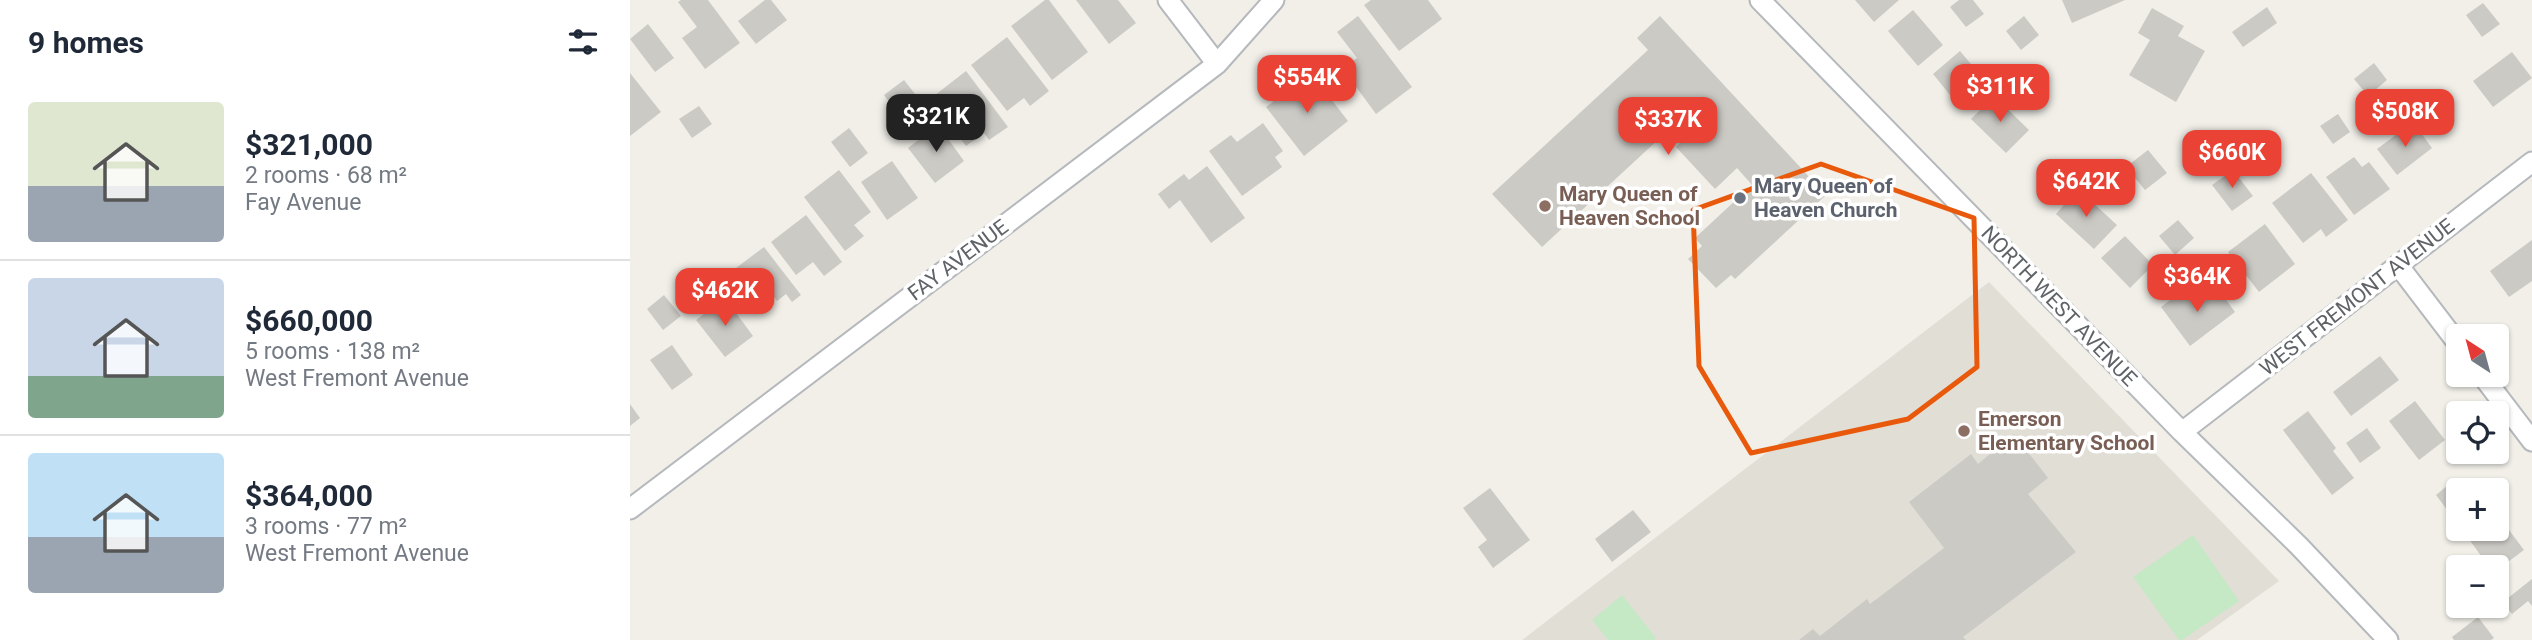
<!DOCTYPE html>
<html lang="en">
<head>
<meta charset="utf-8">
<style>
	:root { --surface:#fff; --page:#f2f2f3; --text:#1f2937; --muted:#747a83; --line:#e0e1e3; --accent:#ea4335 }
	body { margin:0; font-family:Roboto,sans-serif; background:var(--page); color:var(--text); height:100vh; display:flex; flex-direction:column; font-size:26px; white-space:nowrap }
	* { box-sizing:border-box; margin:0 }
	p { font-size:23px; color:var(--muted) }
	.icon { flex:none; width:38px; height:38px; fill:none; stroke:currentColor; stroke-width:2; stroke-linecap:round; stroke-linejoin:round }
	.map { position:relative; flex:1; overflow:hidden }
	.panel { display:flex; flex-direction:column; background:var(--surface); width:630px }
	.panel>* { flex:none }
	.needle { width:46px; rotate:324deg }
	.tools { position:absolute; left:1816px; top:324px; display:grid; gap:14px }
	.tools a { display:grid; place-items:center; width:63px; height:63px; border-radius:7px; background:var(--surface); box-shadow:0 2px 5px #0004; font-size:35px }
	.price { position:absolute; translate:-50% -60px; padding:0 16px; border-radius:14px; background:var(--accent); color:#fff; font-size:23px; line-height:46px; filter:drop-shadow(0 2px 4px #0008) }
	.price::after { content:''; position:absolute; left:50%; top:42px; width:21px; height:16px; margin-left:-10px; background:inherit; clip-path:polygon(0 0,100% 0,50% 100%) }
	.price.active { background:#222; color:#fff }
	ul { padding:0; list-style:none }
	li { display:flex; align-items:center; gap:21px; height:175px; padding:0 28px }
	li+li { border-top:2px solid var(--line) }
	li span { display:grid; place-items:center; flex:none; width:196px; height:140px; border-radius:7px; color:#555 }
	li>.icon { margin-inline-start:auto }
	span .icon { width:84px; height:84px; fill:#fffc; stroke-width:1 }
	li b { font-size:30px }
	h2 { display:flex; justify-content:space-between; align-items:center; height:84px; padding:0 28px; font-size:30px }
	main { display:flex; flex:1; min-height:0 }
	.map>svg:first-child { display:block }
	.education { fill:#e1ded6 }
	.green { fill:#c5e8c5 }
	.building { fill:#cccac5 }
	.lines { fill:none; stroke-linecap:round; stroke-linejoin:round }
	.street-casing { stroke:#b5b8bc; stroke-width:23 }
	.street { stroke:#fff; stroke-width:19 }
	.marked { fill:none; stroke:#e8590c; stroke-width:5; stroke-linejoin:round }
	.worship-dot { fill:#6b7280; stroke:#fff; stroke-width:2.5 }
	.education-dot { fill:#8d6e63; stroke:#fff; stroke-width:2.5 }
	.labels { text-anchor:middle; stroke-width:7; stroke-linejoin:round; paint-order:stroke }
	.worship-label { font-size:21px; font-weight:bold; fill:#5b616d; stroke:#fff; text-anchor:start }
	.education-label { font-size:21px; font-weight:bold; fill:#785e54; stroke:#fff; text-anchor:start }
	.street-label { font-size:21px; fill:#5f6368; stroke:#fff }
</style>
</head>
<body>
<main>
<section class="panel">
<h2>9 homes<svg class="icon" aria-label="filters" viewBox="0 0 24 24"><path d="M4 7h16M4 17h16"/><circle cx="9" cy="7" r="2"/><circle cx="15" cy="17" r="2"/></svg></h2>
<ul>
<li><span style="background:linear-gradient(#dfe7d0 60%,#9aa5b1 0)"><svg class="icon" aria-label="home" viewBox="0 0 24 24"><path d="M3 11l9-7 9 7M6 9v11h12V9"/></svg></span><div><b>$321,000</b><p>2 rooms · 68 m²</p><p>Fay Avenue</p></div></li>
<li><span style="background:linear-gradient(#c9d6e8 70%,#7fa58c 0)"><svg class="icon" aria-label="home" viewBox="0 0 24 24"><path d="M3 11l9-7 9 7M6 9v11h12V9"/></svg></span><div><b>$660,000</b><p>5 rooms · 138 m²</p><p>West Fremont Avenue</p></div></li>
<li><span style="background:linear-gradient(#bfe0f5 60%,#9aa5b1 0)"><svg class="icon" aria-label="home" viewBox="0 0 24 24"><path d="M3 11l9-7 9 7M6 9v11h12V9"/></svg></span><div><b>$364,000</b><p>3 rooms · 77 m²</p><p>West Fremont Avenue</p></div></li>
</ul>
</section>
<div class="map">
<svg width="1902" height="640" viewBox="0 0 1902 640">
	<rect width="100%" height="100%" fill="#f1efe8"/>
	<!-- education -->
	<path class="education" d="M1359,282L1649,581L1567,640H892Z"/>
	<!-- green -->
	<path class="green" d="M1563,535L1609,601L1552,640H1549L1503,577Z
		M992,595L1026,638L1024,640H978L962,620Z"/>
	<!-- building -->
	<path class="building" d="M51,0H78L110,43L75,69L52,38L67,27L48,2Z
		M135,0H141L157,20L126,44L108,21Z
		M415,0H419L458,52L422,80L381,26Z
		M446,0H488L506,23L479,44Z
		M741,0H798L812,19L769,51L734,5Z
		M1225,0H1269L1244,22Z
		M1329,0H1343L1354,14L1336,27L1320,7Z
		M1432,0H1495L1442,23Z
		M1853,3L1870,24L1852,37L1836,15Z
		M1637,7L1647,23L1613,47L1602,32Z
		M1522,8L1554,26L1548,36L1575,51L1546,102L1499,75L1520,40L1508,33Z
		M1283,10L1313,45L1288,66L1258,31Z
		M728,16L782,87L746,114L713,69L727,58L707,32Z
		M1030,16L1196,195L1105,279L1101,275L1086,288L1058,259L1072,246L1065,238L1122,185L1107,168L1085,189L1046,147L1056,137L1044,125L912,247L862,194L1018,50L1007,38Z
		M1394,16L1409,35L1391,50L1376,31Z
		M18,24L44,58L25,72L0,39Z
		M377,37L419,91L400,106L394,98L377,111L341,65Z
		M1330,51L1356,82L1328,105L1303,74Z
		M1882,52L1902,78L1863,107L1843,81Z
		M1744,63L1757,80L1738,96L1724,79Z
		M336,71L378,127L359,140L354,133L336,146L300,99Z
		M0,73L31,112L0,136Z
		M684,77L718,121L674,156L636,107L662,87L665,91Z
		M274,80L296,108L275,124L254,95Z
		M1364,96L1399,130L1376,153L1341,119Z
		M69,106L82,124L62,138L49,119Z
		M1708,114L1720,132L1703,144L1690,126Z
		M1783,122L1802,148L1767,175L1747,149Z
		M633,123L653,151L645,157L652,167L612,196L579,151L601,135L607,142Z
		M308,125L334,161L305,183L278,148Z
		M219,128L238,153L220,167L201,142Z
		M1518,150L1537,173L1515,190L1496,167Z
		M1724,157L1732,167L1739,162L1760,189L1724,215L1696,177Z
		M262,161L288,198L257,220L231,182Z
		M577,166L615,218L581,243L550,200L539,209L528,194L554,174L559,180Z
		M209,170L241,212L224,225L234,236L215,251L174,197Z
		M1603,170L1623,196L1602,211L1582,185Z
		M1681,173L1718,220L1696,237L1691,229L1673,243L1642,203Z
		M1448,189L1487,225L1464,249L1426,214Z
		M176,215L212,262L194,276L183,262L166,275L141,242Z
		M1548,220L1564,238L1545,255L1529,236Z
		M1635,224L1665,264L1629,292L1598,252Z
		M1495,236L1523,265L1500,288L1471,258Z
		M1902,240V281L1879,297L1860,271Z
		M134,247L171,295L162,302L156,294L147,301L142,294L124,308L98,274Z
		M1557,287L1570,304L1589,290L1605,312L1560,346L1531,307Z
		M34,295L51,316L33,330L17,309Z
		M95,298L123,336L95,357L66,320Z
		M42,345L63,375L42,390L20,360Z
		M1750,356L1769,380L1721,416L1703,392Z
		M1785,401L1815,440L1789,460L1759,421Z
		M0,404L10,418L0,426Z
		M1678,411L1706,448L1703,451L1724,478L1702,495L1653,430Z
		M1737,428L1751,448L1730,463L1716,443Z
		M1384,434L1418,478L1398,494L1446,552L1333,637L1336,640H1169L1183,629L1190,636L1237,599L1240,604L1314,548L1279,502L1341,454L1348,464Z
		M1823,481L1829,489V526L1806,495Z
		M860,488L900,540L863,568L848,547L857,540L833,508Z
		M1003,510L1021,532L982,562L965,539Z
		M1867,514L1894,550L1867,570V567H1859L1831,528H1867Z
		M1902,579V606L1898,601L1882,614L1873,602Z
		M1848,617L1864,638L1861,640H1824L1822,637Z"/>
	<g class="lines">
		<!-- street casing -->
		<g class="street-casing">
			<path id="street" d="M538,0L587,64
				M1130,0L1552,432L1669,546L1758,640
				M1768,265L1829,345
				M1851,374L1902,441
				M1552,432L1902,162
				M0,509L587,64L644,0"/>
		</g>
		<!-- street -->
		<use href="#street" class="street"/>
	</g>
	<!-- marked area -->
	<path class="marked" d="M1191,164L1344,218L1347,367L1278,419L1121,453L1069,366L1063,210Z"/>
	<!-- markers -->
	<circle class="worship-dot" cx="1110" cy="198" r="7"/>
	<g class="education-dot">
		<circle cx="915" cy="206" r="7"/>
		<circle cx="1334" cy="431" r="7"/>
	</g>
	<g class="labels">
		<!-- worship labels -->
		<g class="worship-label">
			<text x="1124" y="193">Mary Queen of<tspan x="1124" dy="24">Heaven Church</tspan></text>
		</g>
		<!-- education labels -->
		<g class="education-label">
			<text x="929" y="201">Mary Queen of<tspan x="929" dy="24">Heaven School</tspan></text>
			<text x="1348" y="426">Emerson<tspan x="1348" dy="24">Elementary School</tspan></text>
		</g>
		<!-- street labels -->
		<g class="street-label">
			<text transform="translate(328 260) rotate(-37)" y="7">FAY AVENUE</text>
			<text transform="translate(1727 297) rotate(-38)" y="7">WEST FREMONT AVENUE</text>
			<text transform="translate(1429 306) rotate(46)" y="7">NORTH WEST AVENUE</text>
		</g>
	</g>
</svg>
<div class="tools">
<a><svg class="needle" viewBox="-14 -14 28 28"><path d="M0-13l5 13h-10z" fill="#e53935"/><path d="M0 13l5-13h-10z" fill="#747a83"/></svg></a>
<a><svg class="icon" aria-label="locate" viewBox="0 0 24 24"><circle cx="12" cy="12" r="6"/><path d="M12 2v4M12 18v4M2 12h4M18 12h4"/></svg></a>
<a>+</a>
<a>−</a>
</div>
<b class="price" style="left:677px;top:115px">$554K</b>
<b class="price" style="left:1370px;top:124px">$311K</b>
<b class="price" style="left:1775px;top:149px">$508K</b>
<b class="price active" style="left:306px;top:154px">$321K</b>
<b class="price" style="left:1038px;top:157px">$337K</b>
<b class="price" style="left:1602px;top:190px">$660K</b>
<b class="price" style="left:1456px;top:219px">$642K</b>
<b class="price" style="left:1567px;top:314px">$364K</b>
<b class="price" style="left:95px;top:328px">$462K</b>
</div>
</main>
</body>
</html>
